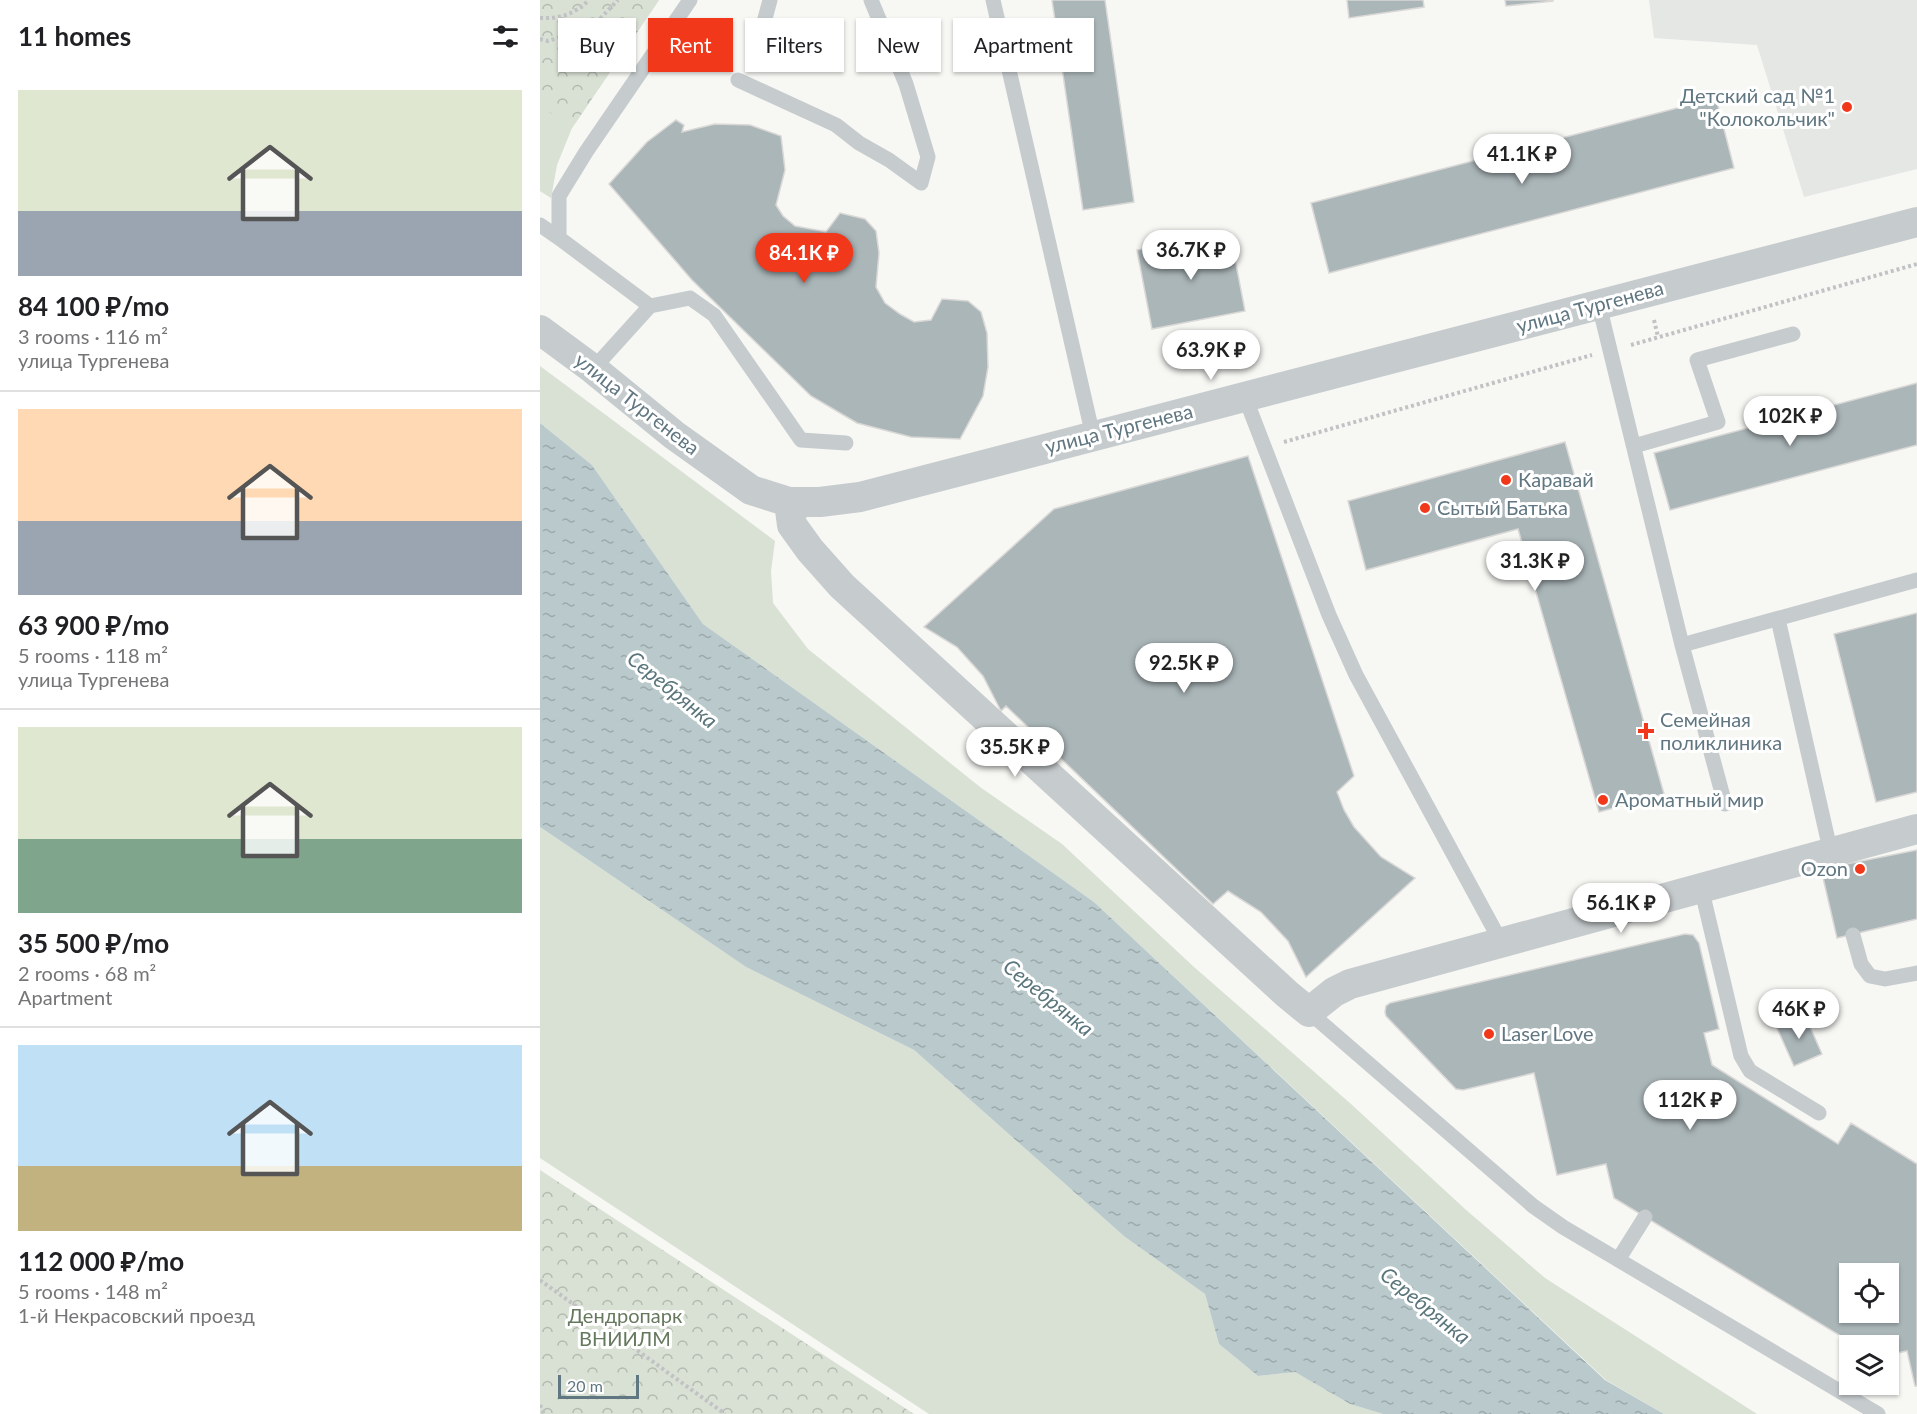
<!DOCTYPE html>
<html lang="en">
<head>
<meta charset="utf-8">
<style>
	:root { --surface:#fff; --page:#f2f2f2; --text:#202124; --muted:#757577; --line:#e0e0e0; --accent:#f1381a }
	body { margin:0; font-family:Lato,sans-serif; background:var(--page); color:var(--text); height:100vh; display:flex; flex-direction:column; font-size:22px; white-space:nowrap }
	* { box-sizing:border-box; margin:0 }
	p { font-size:20px; color:var(--muted) }
	.icon { flex:none; width:33px; height:33px; fill:none; stroke:currentColor; stroke-width:2; stroke-linecap:round; stroke-linejoin:round }
	.map { position:relative; flex:1; overflow:hidden }
	.side { display:flex; flex-direction:column; background:var(--surface); width:540px }
	.side>* { flex:none }
	.top-card { position:absolute; left:18px; top:18px; width:570px; height:54px; display:flex; gap:12px }
	.buttons { position:absolute; left:1299px; top:1263px; display:grid; gap:12px }
	.buttons a { display:grid; place-items:center; width:60px; height:60px; border-radius:0px; background:var(--surface); box-shadow:0 2px 4px #0004; font-size:30px }
	.scale { position:absolute; left:18px; bottom:15px; width:81px; box-sizing:border-box; padding-left:6px; border:3px solid #607681; border-top:0; font-size:16px; line-height:21px; white-space:nowrap; color:#607681; -webkit-text-stroke:4px #fff; paint-order:stroke }
	.price { position:absolute; translate:-50% -51px; padding:0 14px; border-radius:21px; background:#fff; color:#222; font-size:20px; line-height:39px; filter:drop-shadow(0 2px 3px #0008) }
	.price::after { content:''; position:absolute; left:50%; top:36px; width:18px; height:14px; margin-left:-9px; background:inherit; clip-path:polygon(0 0,100% 0,50% 100%) }
	.price.on { background:var(--accent); color:#fff }
	ul { padding:0; list-style:none }
	li { display:grid; align-content:center; gap:12px; height:318px; padding:0 18px }
	li+li { border-top:2px solid var(--line) }
	li span { display:grid; place-items:center; height:186px; border-radius:0px; color:#555 }
	li>.icon { margin-inline-start:auto }
	span .icon { width:108px; height:108px; fill:#fffc; stroke-width:1 }
	li b { font-size:26px }
	h2 { display:flex; justify-content:space-between; align-items:center; height:72px; padding:0 18px; font-size:26px }
	.tag { padding:0 21px; border-radius:0px; background:var(--surface); box-shadow:0 2px 4px #0004; font-size:21px; line-height:54px }
	.tag.on { background:var(--accent); color:#fff }
	main { display:flex; flex:1; min-height:0 }
	.map>svg:first-child { display:block }
	.built { fill:#e5e7e5 }
	.grass { fill:#d9e0d4 }
	.forest { fill:url(#forest-crowns) }
	.water { fill:url(#water-ripples) }
	.building { fill:#abb6b9; stroke:#d9d8d6; stroke-width:1.5; fill-rule:evenodd }
	.lines { fill:none; stroke-linecap:round; stroke-linejoin:round }
	.path { stroke:#c0c2c4; stroke-width:4; stroke-dasharray:3 3; stroke-linecap:butt }
	.lane { stroke:#c6cbcd; stroke-width:15 }
	.street { stroke:#c6cbcd; stroke-width:30 }
	.poi-dot { fill:#f1381a; stroke:#fff; stroke-width:2 }
	.labels { text-anchor:middle; stroke-width:6; stroke-linejoin:round; paint-order:stroke }
	.poi-label { font-size:20px; fill:#607681; stroke:#fff; text-anchor:start }
	.street-label { font-size:20px; fill:#607681; stroke:#fff }
	.park-label { font-size:20px; fill:#66795f; stroke:#fff }
	.water-label { font-size:21px; font-style:italic; fill:#5a767c; stroke:#fff }
</style>
</head>
<body>
<main>
<section class="side">
<h2>11 homes<svg class="icon" aria-label="filters" viewBox="0 0 24 24"><path d="M4 7h16M4 17h16"/><circle cx="9" cy="7" r="2"/><circle cx="15" cy="17" r="2"/></svg></h2>
<ul>
<li><span style="background:linear-gradient(#dfe7d0 65%,#9aa5b1 0)"><svg class="icon" aria-label="home" viewBox="0 0 24 24"><path d="M3 11l9-7 9 7M6 9v11h12V9"/></svg></span><div><b>84 100 ₽/mo</b><p>3 rooms · 116 m²</p><p>улица Тургенева</p></div></li>
<li><span style="background:linear-gradient(#ffd9b3 60%,#9aa5b1 0)"><svg class="icon" aria-label="home" viewBox="0 0 24 24"><path d="M3 11l9-7 9 7M6 9v11h12V9"/></svg></span><div><b>63 900 ₽/mo</b><p>5 rooms · 118 m²</p><p>улица Тургенева</p></div></li>
<li><span style="background:linear-gradient(#dfe7d0 60%,#7fa58c 0)"><svg class="icon" aria-label="home" viewBox="0 0 24 24"><path d="M3 11l9-7 9 7M6 9v11h12V9"/></svg></span><div><b>35 500 ₽/mo</b><p>2 rooms · 68 m²</p><p>Apartment</p></div></li>
<li><span style="background:linear-gradient(#bfe0f5 65%,#c2b280 0)"><svg class="icon" aria-label="home" viewBox="0 0 24 24"><path d="M3 11l9-7 9 7M6 9v11h12V9"/></svg></span><div><b>112 000 ₽/mo</b><p>5 rooms · 148 m²</p><p>1-й Некрасовский проезд</p></div></li>
</ul>
</section>
<div class="map">
<svg width="1377" height="1414" viewBox="0 0 1377 1414">
	<defs>
		<pattern id="forest-crowns" width="20" height="18" patternUnits="userSpaceOnUse" patternTransform="scale(1.5)"><rect width="20" height="18" fill="#d9e0d4"/><path d="M2 6a3 3 0 1 1 6 0M12 15a3 3 0 1 1 6 0" fill="none" stroke="#b3bab1"/></pattern>
		<pattern id="water-ripples" width="26" height="14" patternUnits="userSpaceOnUse" patternTransform="scale(1.5)"><rect width="26" height="14" fill="#bacacc"/><path d="M2 4q2-2 4 0t4 0M15 11q2-2 4 0t4 0" fill="none" stroke="#9ba9ab"/></pattern>
	</defs>
	<rect width="100%" height="100%" fill="#f7f7f4"/>
	<!-- built -->
	<path class="built" d="M1109,0H1377V169L1264,197L1217,45L1114,38Z"/>
	<!-- grass -->
	<path class="grass" d="M89,0H119L32,128L17,165L11,198L0,191V54Z
		M0,366L235,541L231,571L233,603L268,649L440,787L522,844L654,967L811,1104L925,1209L1005,1278L1217,1414H1124L1066,1380L554,902L163,624L52,465L0,423Z
		M0,827L206,967L374,1050L585,1237L665,1294L679,1344L718,1376L755,1372L810,1404L843,1414H389L0,1158Z"/>
	<!-- forest -->
	<path class="forest" d="M0,0H119L32,128L0,106Z
		M0,1170L374,1414H0Z"/>
	<!-- water -->
	<path class="water" d="M0,423L52,465L163,624L554,902L1065,1380L1124,1414H843L810,1404L755,1372L718,1376L679,1344L665,1294L585,1237L374,1050L206,967L0,827Z"/>
	<!-- building -->
	<path class="building" d="M512,0H565L594,202L543,210Z
		M807,0H883L884,7L809,18Z
		M965,0H1013V1L966,6Z
		M1176,98L1194,168L789,273L771,203Z
		M136,120L144,125L142,132L175,124L210,125L241,136L245,170L236,205L243,216L255,226L286,232L300,213L325,219L336,231L339,253L336,287L345,303L360,314L374,322L391,320L402,299L428,301L441,312L447,333L448,367L443,396L420,439L371,437L317,423L271,396L152,280L69,184L107,142Z
		M690,233L705,311L612,329L597,250Z
		M1377,383V445L1130,510L1114,453Z
		M1025,442L1124,794L1059,812L978,529L826,570L808,501Z
		M708,456L814,776L797,792L804,810L814,827L841,857L875,878L766,977L748,941L721,912L688,891L673,904L466,706L461,711L443,676L417,647L384,627L514,509Z
		M1377,613V792L1336,802L1294,634Z
		M1377,850V919L1297,938L1281,869Z
		M1145,934L1153,935L1159,943L1179,1029L1164,1033L1172,1065L1298,1144L1311,1123L1377,1164V1386H1375L1367,1351L1348,1355V1346H1317L1074,1198L1066,1164L1017,1175L994,1073L923,1090L916,1089L846,1016L845,1012L846,1006L850,1003ZM1310,1274H1348V1312H1310Z
		M1264,1013L1282,1054L1254,1066L1236,1026Z"/>
	<g class="lines">
		<!-- path -->
		<path class="path" d="M0,18C19,19 35,14 49,0
			M0,39L8,41L53,26L78,0
			M1114,320L1118,337
			M1091,345L1377,264
			M744,442L1052,355
			M0,1280L185,1414
			M0,1405L4,1414"/>
		<!-- lane -->
		<path class="lane" d="M453,0L553,436
			M223,26L230,0
			M198,80L296,125L319,143L349,160L381,183L388,157L366,84L331,0
			M0,225L19,238
			M1059,305L1142,645L1185,804
			M110,306L150,298L174,315L261,440L306,443
			M53,369L110,306L19,238V196L46,152L150,0
			M705,397L789,615L816,675L961,942
			M1094,446L1178,422L1157,360L1253,334
			M1238,619L1292,858
			M1142,645L1377,580
			M1161,887L1201,1056L1210,1071L1279,1113
			M1313,935L1321,964L1330,976L1345,979L1377,973
			M769,1012L993,1206L1023,1227L1338,1414
			M1078,1260L1105,1217"/>
		<!-- street -->
		<path class="street" d="M0,330L53,369L134,435L211,490L249,502H280L320,497L1377,222
			M249,502L252,525L270,550L302,586L747,994L769,1012L794,992L810,984L1377,829"/>
	</g>
	<!-- markers -->
	<g class="poi-dot">
		<circle cx="1307" cy="107" r="6"/>
		<circle cx="966" cy="480" r="6"/>
		<circle cx="885" cy="508" r="6"/>
		<path d="M1103 722h6v6h6v6h-6v6h-6v-6h-6v-6h6z"/>
		<circle cx="1063" cy="800" r="6"/>
		<circle cx="1320" cy="869" r="6"/>
		<circle cx="949" cy="1034" r="6"/>
	</g>
	<g class="labels">
		<!-- poi labels -->
		<g class="poi-label">
			<text x="1295" y="103" text-anchor="end">Детский сад №1<tspan x="1295" dy="23">"Колокольчик"</tspan></text>
			<text x="978" y="487">Каравай</text>
			<text x="897" y="515">Сытый Батька</text>
			<text x="1120" y="727">Семейная<tspan x="1120" dy="23">поликлиника</tspan></text>
			<text x="1075" y="807">Ароматный мир</text>
			<text x="1308" y="876" text-anchor="end">Ozon</text>
			<text x="961" y="1041">Laser Love</text>
		</g>
		<!-- street labels -->
		<g class="street-label">
			<text transform="translate(1050 307) rotate(-15)" y="7">улица Тургенева</text>
			<text transform="translate(97 404) rotate(38)" y="7">улица Тургенева</text>
			<text transform="translate(579 429) rotate(-14)" y="7">улица Тургенева</text>
		</g>
		<!-- park labels -->
		<g class="park-label">
			<text x="85" y="1323">Дендропарк<tspan x="85" dy="23">ВНИИЛМ</tspan></text>
		</g>
		<!-- water labels -->
		<g class="water-label">
			<text transform="translate(132 690) rotate(39)" y="7">Серебрянка</text>
			<text transform="translate(508 998) rotate(39)" y="7">Серебрянка</text>
			<text transform="translate(885 1306) rotate(39)" y="7">Серебрянка</text>
		</g>
	</g>
</svg>
<div class="buttons">
<a><svg class="icon" aria-label="locate" viewBox="0 0 24 24"><circle cx="12" cy="12" r="6"/><path d="M12 2v4M12 18v4M2 12h4M18 12h4"/></svg></a>
<a><svg class="icon" aria-label="layers" viewBox="0 0 24 24"><path d="M12 4l9 5-9 5-9-5zM3 14l9 5 9-5"/></svg></a>
</div>
<div class="scale">20 m</div>
<b class="price" style="left:982px;top:185px">41.1K ₽</b>
<b class="price" style="left:651px;top:281px">36.7K ₽</b>
<b class="price on" style="left:264px;top:284px">84.1K ₽</b>
<b class="price" style="left:671px;top:381px">63.9K ₽</b>
<b class="price" style="left:1250px;top:447px">102K ₽</b>
<b class="price" style="left:995px;top:592px">31.3K ₽</b>
<b class="price" style="left:644px;top:694px">92.5K ₽</b>
<b class="price" style="left:475px;top:778px">35.5K ₽</b>
<b class="price" style="left:1081px;top:934px">56.1K ₽</b>
<b class="price" style="left:1259px;top:1040px">46K ₽</b>
<b class="price" style="left:1150px;top:1131px">112K ₽</b>
<div class="top-card">
<a class="tag">Buy</a>
<a class="tag on">Rent</a>
<a class="tag">Filters</a>
<a class="tag">New</a>
<a class="tag">Apartment</a>
</div>
</div>
</main>
</body>
</html>
